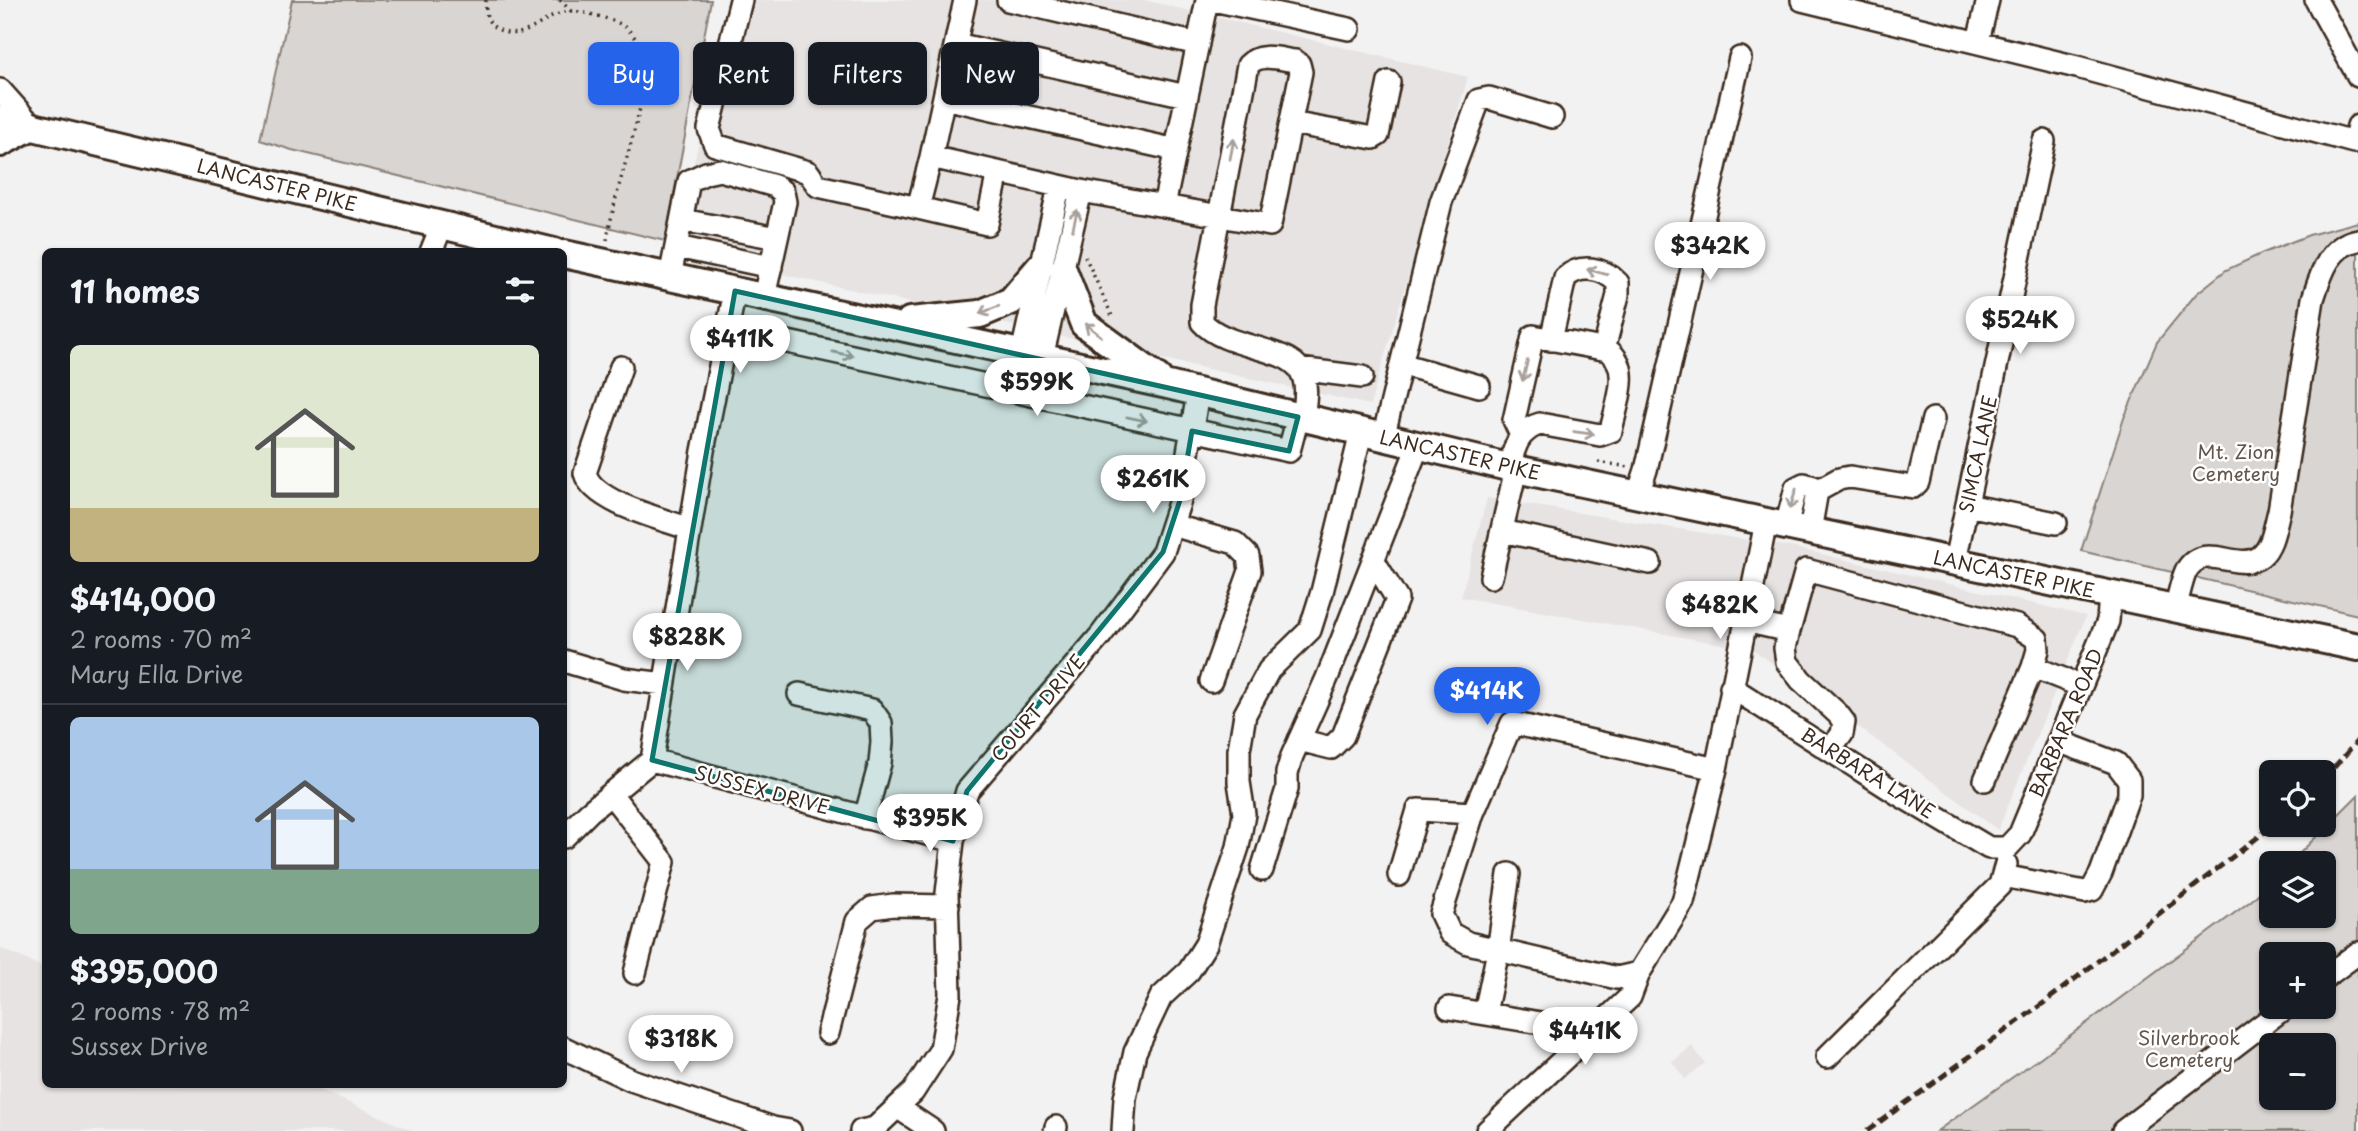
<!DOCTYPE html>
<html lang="en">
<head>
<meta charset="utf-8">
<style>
	:root { --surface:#171b24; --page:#242831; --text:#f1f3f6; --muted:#9ea1a6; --line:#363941; --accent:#2563eb }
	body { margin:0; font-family:"Playpen Sans",sans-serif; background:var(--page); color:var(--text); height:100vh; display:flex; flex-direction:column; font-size:26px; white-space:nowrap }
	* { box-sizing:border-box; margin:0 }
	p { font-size:23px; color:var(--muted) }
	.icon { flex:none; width:38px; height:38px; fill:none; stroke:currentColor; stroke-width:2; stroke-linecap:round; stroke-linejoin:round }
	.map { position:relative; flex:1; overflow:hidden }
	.drawer { position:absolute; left:42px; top:248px; width:525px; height:840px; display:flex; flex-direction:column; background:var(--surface); border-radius:10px; box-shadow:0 2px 5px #0004 }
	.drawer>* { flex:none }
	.guide { position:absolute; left:588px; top:42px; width:665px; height:63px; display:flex; gap:14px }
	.tools { position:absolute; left:2259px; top:760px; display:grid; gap:14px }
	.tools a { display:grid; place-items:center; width:77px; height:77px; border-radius:10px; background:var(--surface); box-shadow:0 2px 5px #0004; font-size:35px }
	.price { position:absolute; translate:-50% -60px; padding:0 16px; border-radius:24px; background:#fff; color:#222; font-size:23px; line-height:46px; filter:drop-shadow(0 2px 4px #0008) }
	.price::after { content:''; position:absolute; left:50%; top:42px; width:21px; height:16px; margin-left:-10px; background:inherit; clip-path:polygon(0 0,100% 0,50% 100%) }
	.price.on { background:var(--accent); color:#fff }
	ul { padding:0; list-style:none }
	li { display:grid; align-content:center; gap:14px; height:371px; padding:0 28px }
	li+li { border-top:2px solid var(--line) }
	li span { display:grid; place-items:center; height:217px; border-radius:10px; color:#555 }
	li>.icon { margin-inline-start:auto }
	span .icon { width:126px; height:126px; fill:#fffc; stroke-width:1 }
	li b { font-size:30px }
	h2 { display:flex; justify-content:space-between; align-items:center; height:84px; padding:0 28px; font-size:30px }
	.pill { padding:0 24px; border-radius:10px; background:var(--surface); box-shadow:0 2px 5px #0004; font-size:24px; line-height:63px }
	.pill.on { background:var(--accent); color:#fff }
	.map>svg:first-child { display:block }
	.built { fill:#e6e3e2 }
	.green { fill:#d8d5d2; stroke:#8a8078; stroke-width:2; fill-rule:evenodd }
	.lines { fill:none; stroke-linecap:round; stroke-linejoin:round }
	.minor-casing { stroke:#3b2a1e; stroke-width:26 }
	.major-casing { stroke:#3b2a1e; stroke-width:32 }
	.path { stroke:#3b2a1e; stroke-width:3.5; stroke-dasharray:2 5; stroke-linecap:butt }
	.minor { stroke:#fff; stroke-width:21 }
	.major { stroke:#fff; stroke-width:26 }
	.rail { stroke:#3b2a1e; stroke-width:5; stroke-dasharray:10 5; stroke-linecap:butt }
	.oneway { stroke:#a79f9a }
	.marked { fill:#0f766e; fill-opacity:0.2; stroke:#0f766e; stroke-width:5; stroke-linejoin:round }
	.labels { text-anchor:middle; stroke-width:5; stroke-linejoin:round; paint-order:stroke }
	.street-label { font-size:19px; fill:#3b2a1e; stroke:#fff }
	.park-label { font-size:19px; fill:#62554b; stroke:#fff }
</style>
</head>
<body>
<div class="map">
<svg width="2358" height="1131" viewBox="0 0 2358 1131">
	<rect width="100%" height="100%" fill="#f3f2f2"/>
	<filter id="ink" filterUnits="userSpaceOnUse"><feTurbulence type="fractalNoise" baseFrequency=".0143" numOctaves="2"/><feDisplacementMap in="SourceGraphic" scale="14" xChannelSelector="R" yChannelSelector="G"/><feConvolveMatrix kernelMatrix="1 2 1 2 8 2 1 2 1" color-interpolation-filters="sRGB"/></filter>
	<g filter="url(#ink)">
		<!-- built -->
		<path class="built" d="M733,0H1144L1468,77L1370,405L673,250Z
			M1487,498L1791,547L2086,616L1998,830L1754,650L1461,597Z
			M0,948L45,968L46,1085H309L413,1131H0Z
			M1692,1046L1705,1063L1685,1079L1672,1062Z"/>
		<!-- green -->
		<path class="green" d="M292,0H711L665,241L292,150L260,140Z
			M2358,222V615L2081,551L2124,418L2157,342L2196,294L2226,270L2263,253L2309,235Z
			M2358,795V1131H1937L2041,1057L2252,900L2271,881L2272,915H2324V863H2290ZM2272,954H2324V1006H2272ZM2272,1045H2324V1097H2272Z"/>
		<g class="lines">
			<!-- minor casing -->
			<g class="minor-casing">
				<path id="minor" d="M741,0L709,129L715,145L808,172L818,186L918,208L931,157L1081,191L1270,225L1301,72L1299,64L1295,61C1279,59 1260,52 1248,65L1202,305V322C1226,349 1285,346 1300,370C1309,384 1305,403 1303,419
					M1008,0L1198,44
					M1213,0L1349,29
					M1802,0L2077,67L2354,142L2358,126
					M2316,0L2358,76
					M1978,41L1988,0
					M956,44L1186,96
					M0,90L32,126
					M944,98L1176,150
					M1291,123L1373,138L1378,135L1389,82
					M931,157L965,0
					M1164,206L1207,0
					M918,208L987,224L998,172
					M682,220L777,238
					M677,247L771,267
					M431,252L442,225
					M670,277L689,181L706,173L720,170L775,186L783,192L785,202L764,297
					M728,329L1289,451L1298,417
					M1551,340L1565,278C1580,263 1604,268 1618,283V295L1604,349
					M1022,353L1059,187
					M1042,357L1081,191
					M1401,364L1479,386
					M621,367L585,473C593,503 663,519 690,529
					M1299,369L1362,377
					M1383,438L1441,202L1479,100L1489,98L1552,117
					M1509,468C1514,448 1518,430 1540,424L1600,435L1611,431C1616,404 1633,369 1608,350L1533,336L1514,420L1521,435
					M1817,491L1839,479L1850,477L1913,487L1918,482L1933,419
					M1638,494L1646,470L1740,58
					M1967,505L2056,523
					M1172,525L1235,543L1248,556L1250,571L1211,681
					M1786,526L1796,488L1804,484L1814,487L1817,491L1810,531
					M1502,531L1650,563
					M1955,561L2044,141
					M1491,577L1516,469
					M2175,608C2179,596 2181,582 2186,571C2204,539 2238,574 2261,556C2273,546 2275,525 2279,511L2313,299C2321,274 2329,245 2358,240
					M1745,621L1789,631L1806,570L2017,626L2037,639L2038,650L2033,667
					M1789,631L1785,648L1787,662L1801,680L1838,714L1844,722L1842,734L1830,750
					M564,661L624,679L664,684
					M1731,687L1898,794L1989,848H2007
					M799,694L872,710L881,723L882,742L880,763L865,818
					M1512,723L1716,769L1683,902L1639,973L1617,978L1468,943L1450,933L1441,914L1473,813Z
					M1299,740L1331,748L1343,736L1397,599L1374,561
					M652,760L953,841
					M1716,769L1766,522
					M1985,780L2033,667L2081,686
					M611,794L664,862L635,973
					M564,837L589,812L652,760L703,451L735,291
					M2007,848L2020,834L2108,621L2110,594
					M1262,870L1287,789V773L1292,756L1327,678L1418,446
					M1399,875L1418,810L1473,813
					M2003,876L2085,892L2092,890L2101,873L2129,795V780L2116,763L2058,741
					M2324,978L2358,953
					M1449,1008L1541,1023
					M1485,1013L1498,951L1509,874
					M828,1033L857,921L872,908L893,905L948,906
					M564,1048L631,1080L773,1128L790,1131
					M1827,1057L2000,885L2006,864
					M897,1107L933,1131
					M861,1131L875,1128L913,1092L941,1049L950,995L947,893L953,841L967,791L1101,635L1163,552L1180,500L1198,393
					M1055,1131L1056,1127
					M1123,1131L1125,1098L1135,1052L1161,997L1189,971L1206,944L1238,847L1244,814L1239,782V750L1245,714L1269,670L1310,630L1322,592L1361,433
					M1487,1131L1630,997L1639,973
					M2123,1131L2287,1006"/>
			</g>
			<!-- major casing -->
			<g class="major-casing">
				<path id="major" d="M0,119L554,252
					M0,143L32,126
					M564,254L1168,385L1516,469L2358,647
					M1063,270L1084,324L1158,378
					M910,321L980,314L1011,301L1040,267"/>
			</g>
			<!-- path -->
			<path class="path" d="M486,0C485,11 486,22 496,28C524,46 542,15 569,11C579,10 617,20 625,27C631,31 638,42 641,48C643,54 646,63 647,69C649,83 641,102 638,116C628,157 614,198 607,240
				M560,0L571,11
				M1085,256L1112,316
				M1598,462L1629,467"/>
			<!-- minor -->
			<use href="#minor" class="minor"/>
			<!-- major -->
			<use href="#major" class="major"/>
			<!-- rail -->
			<path class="rail" d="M2324,779L2358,740
				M1867,1131L2045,1002L2275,824"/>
		</g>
		<!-- one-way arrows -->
		<defs><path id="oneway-shaft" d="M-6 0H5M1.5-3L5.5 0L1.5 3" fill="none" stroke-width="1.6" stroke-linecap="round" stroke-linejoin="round" transform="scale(1.75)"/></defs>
		<g class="oneway">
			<use href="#oneway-shaft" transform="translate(1232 149) rotate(-79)"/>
			<use href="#oneway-shaft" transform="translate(1075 220) rotate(-77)"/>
			<use href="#oneway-shaft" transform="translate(1597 272) rotate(-165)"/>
			<use href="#oneway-shaft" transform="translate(989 310) rotate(159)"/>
			<use href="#oneway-shaft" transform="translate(1093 330) rotate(-142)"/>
			<use href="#oneway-shaft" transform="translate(843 354) rotate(12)"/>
			<use href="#oneway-shaft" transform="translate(1525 371) rotate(103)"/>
			<use href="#oneway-shaft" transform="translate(1137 419) rotate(12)"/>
			<use href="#oneway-shaft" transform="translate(1584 433) rotate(8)"/>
			<use href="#oneway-shaft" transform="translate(1793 499) rotate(108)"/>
		</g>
	</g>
	<!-- marked area -->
	<path class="marked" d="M735,291L1298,417L1289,451L1192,431L1180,500L1163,552L967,791L953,841L652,760Z"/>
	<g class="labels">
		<!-- street labels -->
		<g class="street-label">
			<text transform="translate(277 185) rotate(14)" y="7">LANCASTER PIKE</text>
			<text transform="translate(1978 454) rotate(-78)" y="7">SIMCA LANE</text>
			<text transform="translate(1460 455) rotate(13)" y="7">LANCASTER PIKE</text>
			<text transform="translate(2014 574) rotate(12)" y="7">LANCASTER PIKE</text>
			<text transform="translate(1038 708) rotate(-50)" y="7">COURT DRIVE</text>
			<text transform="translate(2066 723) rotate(-67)" y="7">BARBARA ROAD</text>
			<text transform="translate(1868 773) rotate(32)" y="7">BARBARA LANE</text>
			<text transform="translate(762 790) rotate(15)" y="7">SUSSEX DRIVE</text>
		</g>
		<!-- park labels -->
		<g class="park-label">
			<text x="2236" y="459">Mt. Zion<tspan x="2236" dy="22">Cemetery</tspan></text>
			<text x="2189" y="1045">Silverbrook<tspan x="2189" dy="22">Cemetery</tspan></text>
		</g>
	</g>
</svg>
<div class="tools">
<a><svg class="icon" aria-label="locate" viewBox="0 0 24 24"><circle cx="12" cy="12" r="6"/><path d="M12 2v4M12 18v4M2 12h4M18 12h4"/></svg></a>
<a><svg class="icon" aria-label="layers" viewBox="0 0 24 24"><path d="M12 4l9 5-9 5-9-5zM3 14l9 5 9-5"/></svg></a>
<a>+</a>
<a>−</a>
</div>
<b class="price" style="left:1710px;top:282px">$342K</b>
<b class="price" style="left:2020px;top:356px">$524K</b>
<b class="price" style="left:740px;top:375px">$411K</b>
<b class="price" style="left:1037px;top:418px">$599K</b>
<b class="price" style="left:1153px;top:515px">$261K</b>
<b class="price" style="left:1720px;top:641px">$482K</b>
<b class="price" style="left:687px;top:673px">$828K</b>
<b class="price on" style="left:1487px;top:727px">$414K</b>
<b class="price" style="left:930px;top:854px">$395K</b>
<b class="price" style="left:1585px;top:1067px">$441K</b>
<b class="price" style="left:681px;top:1075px">$318K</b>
<div class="guide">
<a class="pill on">Buy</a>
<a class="pill">Rent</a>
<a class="pill">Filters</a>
<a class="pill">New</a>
</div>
<section class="drawer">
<h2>11 homes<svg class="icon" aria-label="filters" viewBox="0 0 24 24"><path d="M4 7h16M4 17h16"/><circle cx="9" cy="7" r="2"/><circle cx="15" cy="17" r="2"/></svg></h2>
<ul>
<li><span style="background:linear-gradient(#dfe7d0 75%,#c2b280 0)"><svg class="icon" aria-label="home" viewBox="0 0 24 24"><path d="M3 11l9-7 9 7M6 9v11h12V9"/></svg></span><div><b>$414,000</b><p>2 rooms · 70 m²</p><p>Mary Ella Drive</p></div></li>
<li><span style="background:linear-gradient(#a9c7e8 70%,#7fa58c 0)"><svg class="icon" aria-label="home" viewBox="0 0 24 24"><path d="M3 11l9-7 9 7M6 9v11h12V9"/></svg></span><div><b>$395,000</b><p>2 rooms · 78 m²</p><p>Sussex Drive</p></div></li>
</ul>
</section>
</div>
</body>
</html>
